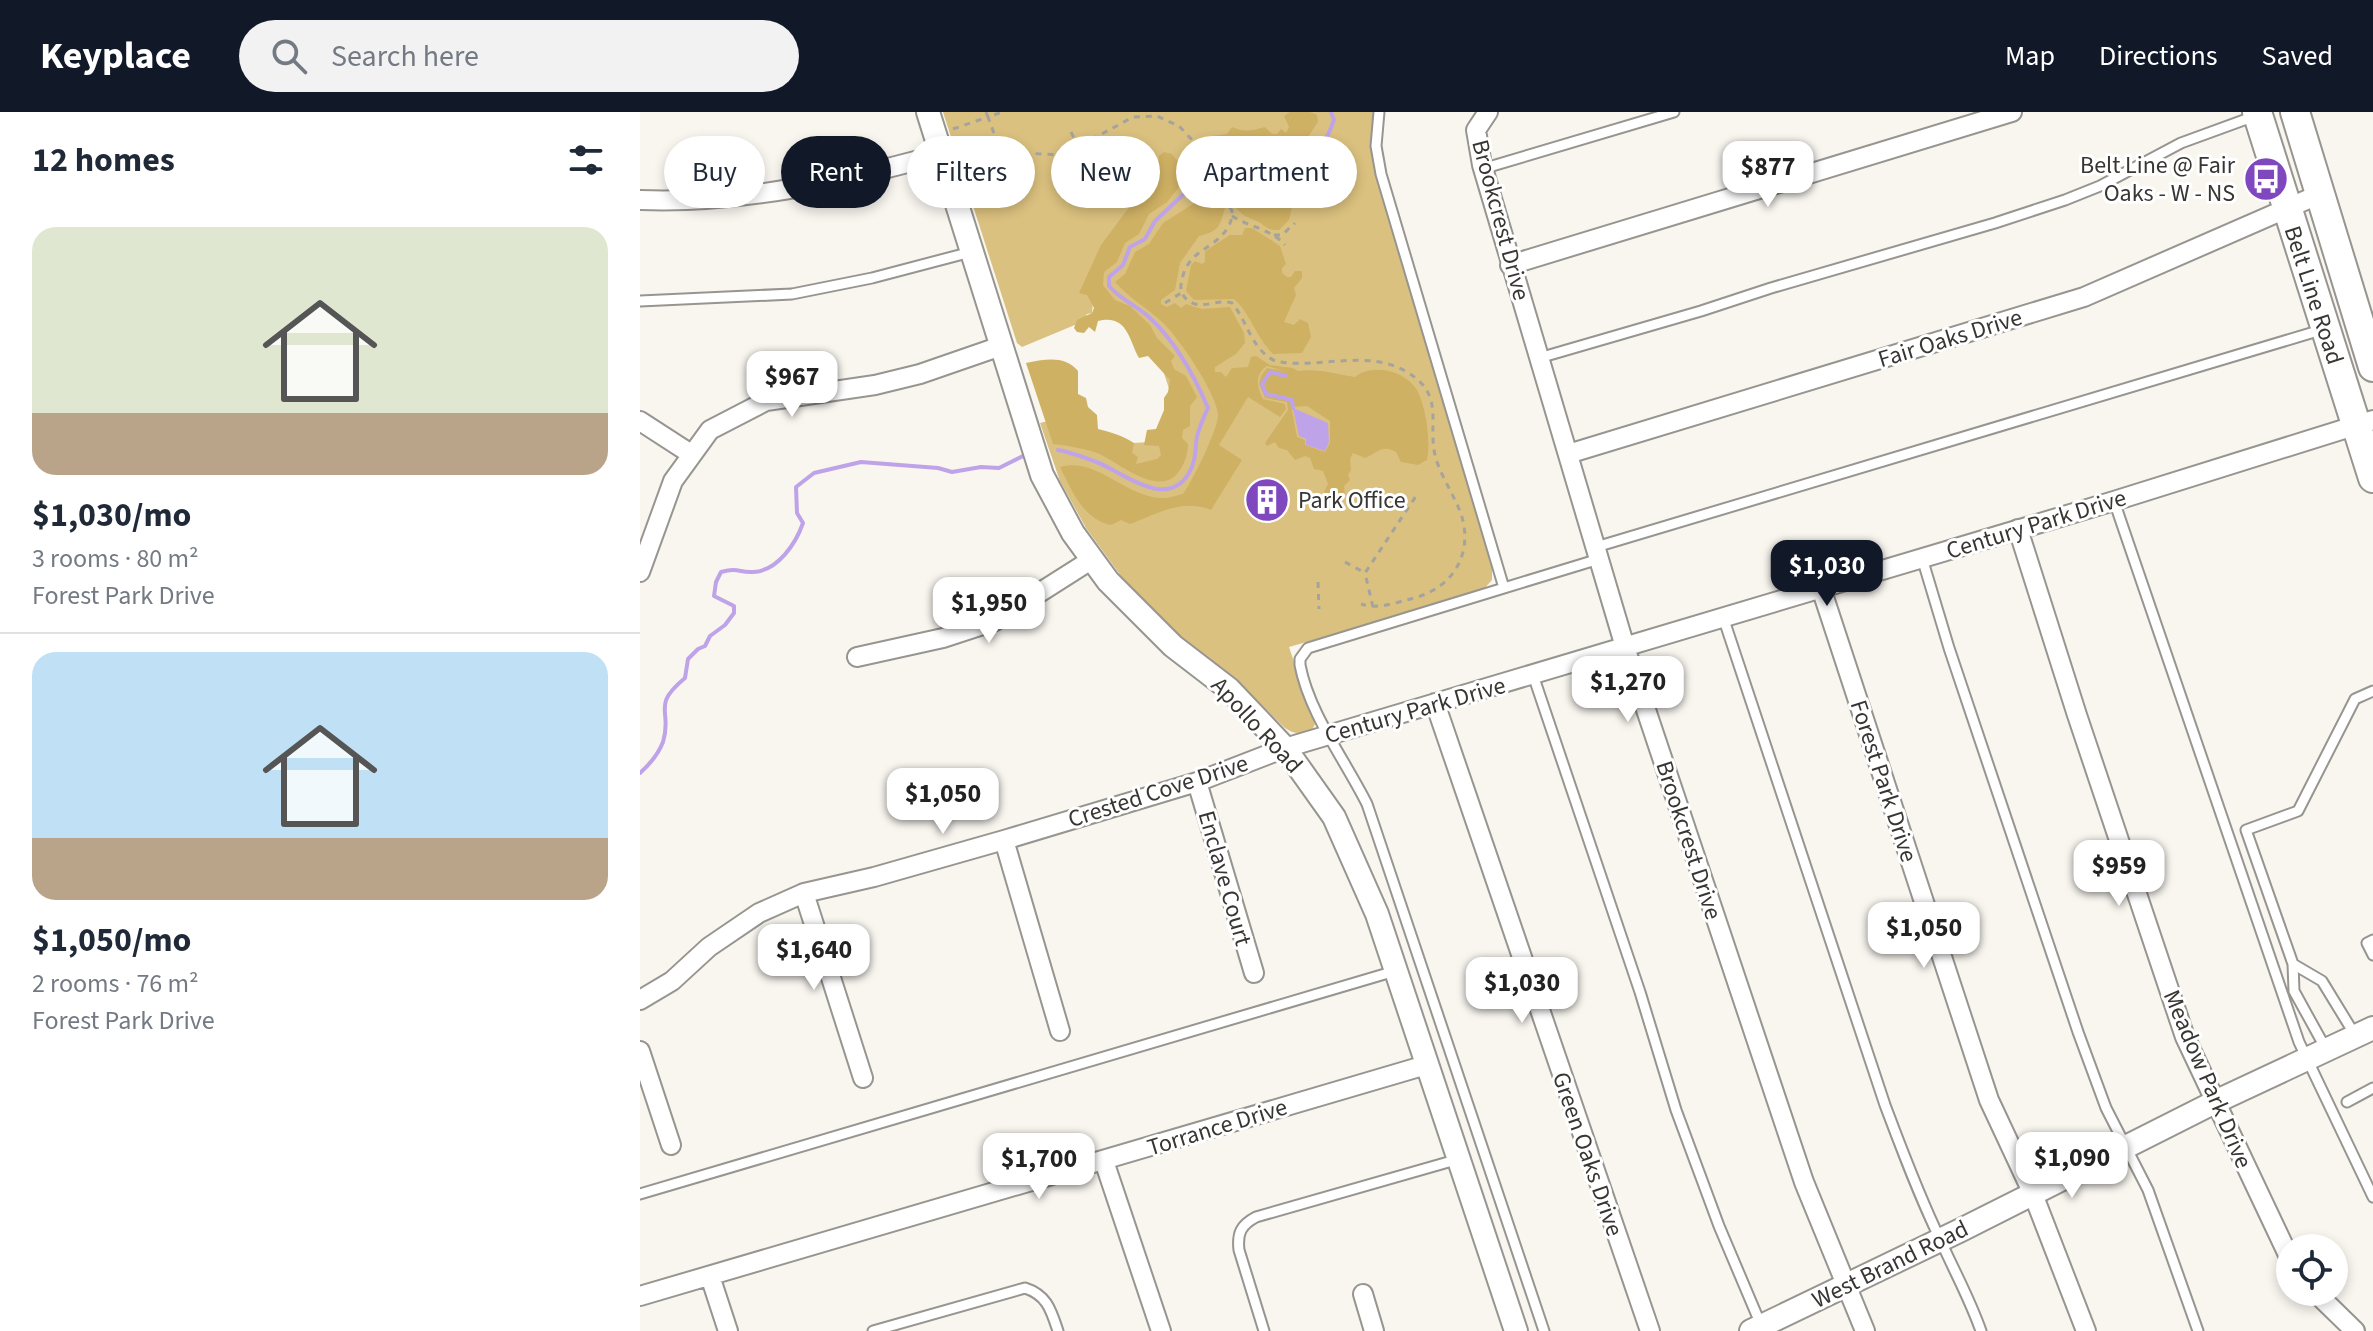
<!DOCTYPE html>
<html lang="en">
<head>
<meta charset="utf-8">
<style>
	:root { --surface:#fff; --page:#f2f2f3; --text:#1f2937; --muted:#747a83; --line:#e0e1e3; --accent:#111827 }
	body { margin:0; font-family:"Source Sans 3",sans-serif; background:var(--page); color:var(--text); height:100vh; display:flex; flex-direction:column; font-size:30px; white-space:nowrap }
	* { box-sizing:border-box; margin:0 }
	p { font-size:26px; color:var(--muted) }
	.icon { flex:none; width:44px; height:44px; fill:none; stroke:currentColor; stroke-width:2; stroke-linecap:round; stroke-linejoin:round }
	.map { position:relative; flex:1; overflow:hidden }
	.side { display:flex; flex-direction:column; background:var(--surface); width:640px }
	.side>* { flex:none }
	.banner { position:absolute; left:24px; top:24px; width:760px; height:72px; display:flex; gap:16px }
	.controls { position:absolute; left:1636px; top:1122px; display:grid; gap:16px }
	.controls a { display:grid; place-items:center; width:72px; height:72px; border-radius:50%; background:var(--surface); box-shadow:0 4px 12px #0003; font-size:40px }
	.price { position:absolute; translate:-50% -68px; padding:0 18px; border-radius:16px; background:#fff; color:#222; font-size:26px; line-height:52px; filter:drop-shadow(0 2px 4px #0008) }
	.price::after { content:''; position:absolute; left:50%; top:48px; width:24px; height:18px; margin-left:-12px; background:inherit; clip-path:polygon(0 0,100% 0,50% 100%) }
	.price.current { background:var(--accent); color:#fff }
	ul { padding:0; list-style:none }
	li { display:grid; align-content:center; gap:16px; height:424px; padding:0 32px }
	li+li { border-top:2px solid var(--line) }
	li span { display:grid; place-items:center; height:248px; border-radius:24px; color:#555 }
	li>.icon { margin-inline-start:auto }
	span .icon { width:144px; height:144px; fill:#fffc; stroke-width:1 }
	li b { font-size:34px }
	h2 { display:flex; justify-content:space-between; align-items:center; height:96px; padding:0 32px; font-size:34px }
	.tag { padding:0 28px; border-radius:36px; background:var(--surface); box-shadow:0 4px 12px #0003; font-size:28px; line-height:72px }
	.tag.current { background:var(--accent); color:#fff }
	header { display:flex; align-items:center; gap:48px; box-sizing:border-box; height:112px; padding:0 40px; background:var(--accent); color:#fff }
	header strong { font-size:38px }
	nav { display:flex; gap:44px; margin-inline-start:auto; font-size:28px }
	.search { width:560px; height:72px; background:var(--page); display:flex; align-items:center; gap:20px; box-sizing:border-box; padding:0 28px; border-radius:44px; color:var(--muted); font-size:30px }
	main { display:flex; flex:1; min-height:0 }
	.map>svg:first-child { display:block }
	.green { fill:#dbc17f }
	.forest { fill:#cfb164; fill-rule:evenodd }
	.water { fill:#bea3e9 }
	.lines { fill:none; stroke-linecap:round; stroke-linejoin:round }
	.stream { stroke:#bea3e9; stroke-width:4 }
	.service-casing { stroke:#979590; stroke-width:13 }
	.minor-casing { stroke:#979590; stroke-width:22 }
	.tertiary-casing { stroke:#979590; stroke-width:26 }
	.primary-casing { stroke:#979590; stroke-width:32 }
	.path { stroke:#a5a39e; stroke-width:3; stroke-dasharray:6 6; stroke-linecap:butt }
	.service { stroke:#fff; stroke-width:9 }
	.minor { stroke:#fff; stroke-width:18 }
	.tertiary { stroke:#fff; stroke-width:22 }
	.primary { stroke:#fff; stroke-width:28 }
	.labels { text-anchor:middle; stroke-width:6; stroke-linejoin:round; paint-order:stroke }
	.poi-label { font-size:24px; fill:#373634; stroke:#fff; text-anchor:end }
	.street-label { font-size:24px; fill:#373634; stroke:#fff }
</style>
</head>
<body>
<header>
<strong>Keyplace</strong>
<div class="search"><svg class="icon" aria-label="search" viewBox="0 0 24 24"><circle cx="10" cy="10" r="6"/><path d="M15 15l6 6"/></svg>Search here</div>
<nav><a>Map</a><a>Directions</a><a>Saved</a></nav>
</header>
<main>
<section class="side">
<h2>12 homes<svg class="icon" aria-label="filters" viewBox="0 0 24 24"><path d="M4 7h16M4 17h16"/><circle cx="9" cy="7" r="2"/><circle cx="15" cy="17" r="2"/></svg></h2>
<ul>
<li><span style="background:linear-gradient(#dfe7d0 75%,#b9a48a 0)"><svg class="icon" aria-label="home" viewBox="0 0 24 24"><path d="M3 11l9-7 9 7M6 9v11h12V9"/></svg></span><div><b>$1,030/mo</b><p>3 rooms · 80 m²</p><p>Forest Park Drive</p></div></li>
<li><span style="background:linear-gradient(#bfe0f5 75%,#b9a48a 0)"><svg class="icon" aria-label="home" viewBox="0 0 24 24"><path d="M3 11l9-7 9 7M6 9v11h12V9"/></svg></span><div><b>$1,050/mo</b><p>2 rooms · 76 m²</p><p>Forest Park Drive</p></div></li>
</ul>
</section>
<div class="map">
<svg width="1733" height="1219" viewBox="0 0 1733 1219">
	<rect width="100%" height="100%" fill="#f9f6f0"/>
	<!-- green -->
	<path class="green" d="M303,0H735L732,28L735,55L852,449V468L843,478L821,485L649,535L675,612L672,618C661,622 655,623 645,616L596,569L534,520L481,464L446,416L420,369L400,311L431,303L477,332L510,330L533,289L521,252L490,213L453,191L452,201L447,202L442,210L382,235L377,231Z"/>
	<!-- forest -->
	<path class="forest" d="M650,0H670L677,3L678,10L664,31L636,39L618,35L597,43L588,41L574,53L566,39L572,24L587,22L592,15C606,21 612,18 625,15L632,22H637L641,17L646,21L649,15L644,4Z
		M524,40L532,42L539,51L546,45L553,51L559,47L568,57L544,69L527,90L509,102L499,122L485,131L477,150L464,160L463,173L475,188L490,194L510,213L517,226L535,244L531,249L534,257L546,264L557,285L550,294V314L543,318L542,326L548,332C548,342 544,354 537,362C517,385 477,349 457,341C447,337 424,333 413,332L386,251C405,247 425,243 438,259V282L446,286L448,295L457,303L458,317C471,320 483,324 494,331L492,341L498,345L496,352L517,347L521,343L519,334L504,333L507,318L516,317L524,298V286L528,280L530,268L508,244L499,246C489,229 488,202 458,209L455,220L449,215L444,221L437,220L434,216L437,208L452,201L454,196L447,183L439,181L461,133L519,55V44Z
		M680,48L691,52L693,57L689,65L667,74L663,91L652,95L649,108L639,118C626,119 625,112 614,108C600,103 588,93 594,75L589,74L591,69L599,65L605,67L617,61C624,65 634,66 640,61L648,63C655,56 670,53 680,48Z
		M575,78L586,92C580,113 581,119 559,124L540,151L535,178L521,188V192L527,195L535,191L541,196L546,192L562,197L590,195L604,221L605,231L596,242L575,255V260H581L586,265L592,256L608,255L611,245L616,244L630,253L653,256L658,259C679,256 695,262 715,265C732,251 765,258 777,278C786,295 791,330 787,348L778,353L761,350L756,340C741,332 738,341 725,346L713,341L710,347L711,358L708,363L710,368L704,374L705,384L699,389L693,390L684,380L688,372L683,359L674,357L670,346L665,344L655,348L647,338L639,336L635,330L627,334L625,331L648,298L647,290L625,286L619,272L621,264L627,256L644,259L627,254C614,263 617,275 623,287L645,292L646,297L640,305L608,285L579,333L602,348L571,398C542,386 517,402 490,412L481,408L471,413C443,407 432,379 420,355C457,344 485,386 524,386C530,386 537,383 543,382C553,368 577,319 578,304C579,285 538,224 522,210C508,197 487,184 475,170L485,162L495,140L509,132L523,111ZM630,259L648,264L630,261L623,272L627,281L652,287L654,295L667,294L690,309V331L685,340L665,333V328L657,325L650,288L625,283L621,272Z
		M605,116H612L640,134L646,152L642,156V161L647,165H651L655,159H662V166L654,176L656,183L644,210L654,213L660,207L668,211L671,225L662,241L633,242C616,225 610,201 594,187L554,188L546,179L551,153L555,149L562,152L565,150V140L567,138L590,123H602Z"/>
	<!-- water -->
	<path class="water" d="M653,296L688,311L689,330L685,339L666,333V327L659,324Z"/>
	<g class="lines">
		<!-- stream -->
		<path class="stream" d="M646,264L630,260L622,272L626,282L652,288L653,296
			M418,338C430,340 443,345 454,349C480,358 526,400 549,361C555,350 555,343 556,332C556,323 564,304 568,296C554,263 536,230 509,205C495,193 480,187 469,174V165L483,153L490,135L505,127L515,109L545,81L609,47L621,44L636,48L661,43L680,34L688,23L694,8L691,0
			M0,661C10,652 18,643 23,630C33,598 10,595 45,566L48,547L58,537L65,534L70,524L85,513L94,501V494L74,484L76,470L81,460C99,455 99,461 113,460C138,459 156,431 163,411L157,401L156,375L174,361L221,350L298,356L312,360L341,355L359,356L383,344"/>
		<!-- service casing -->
		<g class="service-casing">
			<path id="service" d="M739,0L736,34L741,62L864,476L959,447
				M842,57L1034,0
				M0,189L152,182L232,166L331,140
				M899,246L1061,199L1131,176L1355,111L1425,88L1460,74L1541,31L1615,4
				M1474,389L1659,930L1733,1085
				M956,435L1681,218
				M1282,446L1309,536L1438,920L1466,996L1508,1078L1558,1219
				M864,476L668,536L660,547V553C669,601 705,648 727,692L904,1219
				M1083,505L1245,993C1262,1038 1279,1084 1300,1127C1314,1159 1329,1185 1341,1219
				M893,563L1000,880L1036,998L1079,1114L1121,1213
				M1733,828L1727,831L1733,843
				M1653,852L1682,869L1715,923
				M1686,937L1654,879L1653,852L1606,718L1658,699L1715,587L1733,579
				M1707,990L1733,976
				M0,1082L755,859
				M233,1219L385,1176C407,1183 411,1198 418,1219
				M624,1219L599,1138C597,1121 601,1113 616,1105L819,1047"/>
		</g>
		<!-- minor casing -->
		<g class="minor-casing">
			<path id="minor" d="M848,0L836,18L842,53L985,535L1164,1070L1225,1219
				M0,88C102,92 203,69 301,42
				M870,153L1372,0
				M0,309L51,342
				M928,342L1444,185L1680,82
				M1378,417L1437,603L1545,925L1650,1147
				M0,460L33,369L70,318L126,289L235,273L280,262L361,234
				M1181,476L1349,988L1393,1082L1446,1219
				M217,545L303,526L355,509L451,448
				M795,591L1010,1219
				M557,670L614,861
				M364,728L420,919
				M164,781L223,966
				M0,888L32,869L69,835L119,801L164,781L234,765L364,728L557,670L645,636L1474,389L1733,308
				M0,939L31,1033
				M464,1049L521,1219
				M70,1164L88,1219
				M1675,1180L1715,1219
				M723,1182L734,1219
				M0,1184L786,953"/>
		</g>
		<!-- tertiary casing -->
		<g class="tertiary-casing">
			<path id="tertiary" d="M288,0L402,363L433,421L468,469L533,534L589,577L645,636L694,705L737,802L876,1219
				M1111,1219L1321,1118L1575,990L1733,916"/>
		</g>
		<!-- primary casing -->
		<g class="primary-casing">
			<path id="primary" d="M1617,0L1733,366
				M1655,0L1733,255"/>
		</g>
		<!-- path -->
		<path class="path" d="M346,0L348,5L362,0
			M313,17L348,5L360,38L375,41
			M431,20L438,34
			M344,27L351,50
			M326,58L383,41L423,43L493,5L517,4L539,14L555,31L592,99C592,106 591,111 587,117C570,141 546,137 541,173C540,182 546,189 555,192C567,195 580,187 592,191C608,210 611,237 635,249C676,258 728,236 767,260C807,284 786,312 796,347C802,366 814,383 821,402C834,441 813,476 774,486C757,490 739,498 721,492
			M592,104C609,115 631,117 645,133
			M634,123H642L655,111
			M525,191L541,181
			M663,379L674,386
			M705,450L725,461
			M678,470L679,497
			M733,495L725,461L778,381"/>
		<!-- service -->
		<use href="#service" class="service"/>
		<!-- minor -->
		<use href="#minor" class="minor"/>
		<!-- tertiary -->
		<use href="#tertiary" class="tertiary"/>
		<!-- primary -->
		<use href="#primary" class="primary"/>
	</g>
	<!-- icons -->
	<defs>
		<g id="bus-disc" transform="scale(2.3)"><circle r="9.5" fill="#8048bf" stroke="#fff"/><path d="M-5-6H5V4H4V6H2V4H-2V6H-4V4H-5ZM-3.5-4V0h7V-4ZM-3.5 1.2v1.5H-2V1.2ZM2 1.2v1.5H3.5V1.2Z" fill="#fff"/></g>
		<g id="building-disc" transform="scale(2.3)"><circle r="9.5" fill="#8048bf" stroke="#fff"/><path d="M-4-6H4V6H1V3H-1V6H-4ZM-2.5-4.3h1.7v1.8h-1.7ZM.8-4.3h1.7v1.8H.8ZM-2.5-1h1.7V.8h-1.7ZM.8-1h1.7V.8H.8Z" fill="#fff"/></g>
	</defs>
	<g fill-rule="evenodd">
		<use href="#bus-disc" x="1626" y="67"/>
		<use href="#building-disc" x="627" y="388"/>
	</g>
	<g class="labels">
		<!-- poi labels -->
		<g class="poi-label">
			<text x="1595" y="61">Belt Line @ Fair<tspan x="1595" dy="28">Oaks - W - NS</tspan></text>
			<text x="658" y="396" text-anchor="start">Park Office</text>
		</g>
		<!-- street labels -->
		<g class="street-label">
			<text transform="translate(861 108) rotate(75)" y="8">Brookcrest Drive</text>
			<text transform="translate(1674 183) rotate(72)" y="8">Belt Line Road</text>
			<text transform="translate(1310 226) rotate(-17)" y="8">Fair Oaks Drive</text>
			<text transform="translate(1396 412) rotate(-17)" y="8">Century Park Drive</text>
			<text transform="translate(775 598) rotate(-16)" y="8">Century Park Drive</text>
			<text transform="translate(617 613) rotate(47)" y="8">Apollo Road</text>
			<text transform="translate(1244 669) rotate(72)" y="8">Forest Park Drive</text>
			<text transform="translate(518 679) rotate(-18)" y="8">Crested Cove Drive</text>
			<text transform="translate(1049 728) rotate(72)" y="8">Brookcrest Drive</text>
			<text transform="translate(585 766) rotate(74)" y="8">Enclave Court</text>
			<text transform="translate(1568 967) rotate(67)" y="8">Meadow Park Drive</text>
			<text transform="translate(577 1015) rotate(-17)" y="8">Torrance Drive</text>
			<text transform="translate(948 1042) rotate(71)" y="8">Green Oaks Drive</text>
			<text transform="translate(1250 1152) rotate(-26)" y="8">West Brand Road</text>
		</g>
	</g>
</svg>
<div class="controls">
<a><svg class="icon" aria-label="locate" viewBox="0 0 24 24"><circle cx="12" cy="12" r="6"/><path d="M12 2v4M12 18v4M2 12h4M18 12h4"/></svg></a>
</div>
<b class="price" style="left:1128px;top:97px">$877</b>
<b class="price" style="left:152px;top:307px">$967</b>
<b class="price current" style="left:1187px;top:496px">$1,030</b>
<b class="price" style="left:349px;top:533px">$1,950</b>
<b class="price" style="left:988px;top:612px">$1,270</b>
<b class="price" style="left:303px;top:724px">$1,050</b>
<b class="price" style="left:1479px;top:796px">$959</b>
<b class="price" style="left:1284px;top:858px">$1,050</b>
<b class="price" style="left:174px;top:880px">$1,640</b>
<b class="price" style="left:882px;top:913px">$1,030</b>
<b class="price" style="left:1432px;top:1088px">$1,090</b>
<b class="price" style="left:399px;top:1089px">$1,700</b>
<div class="banner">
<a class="tag">Buy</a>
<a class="tag current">Rent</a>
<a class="tag">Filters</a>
<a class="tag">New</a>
<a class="tag">Apartment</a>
</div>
</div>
</main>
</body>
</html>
